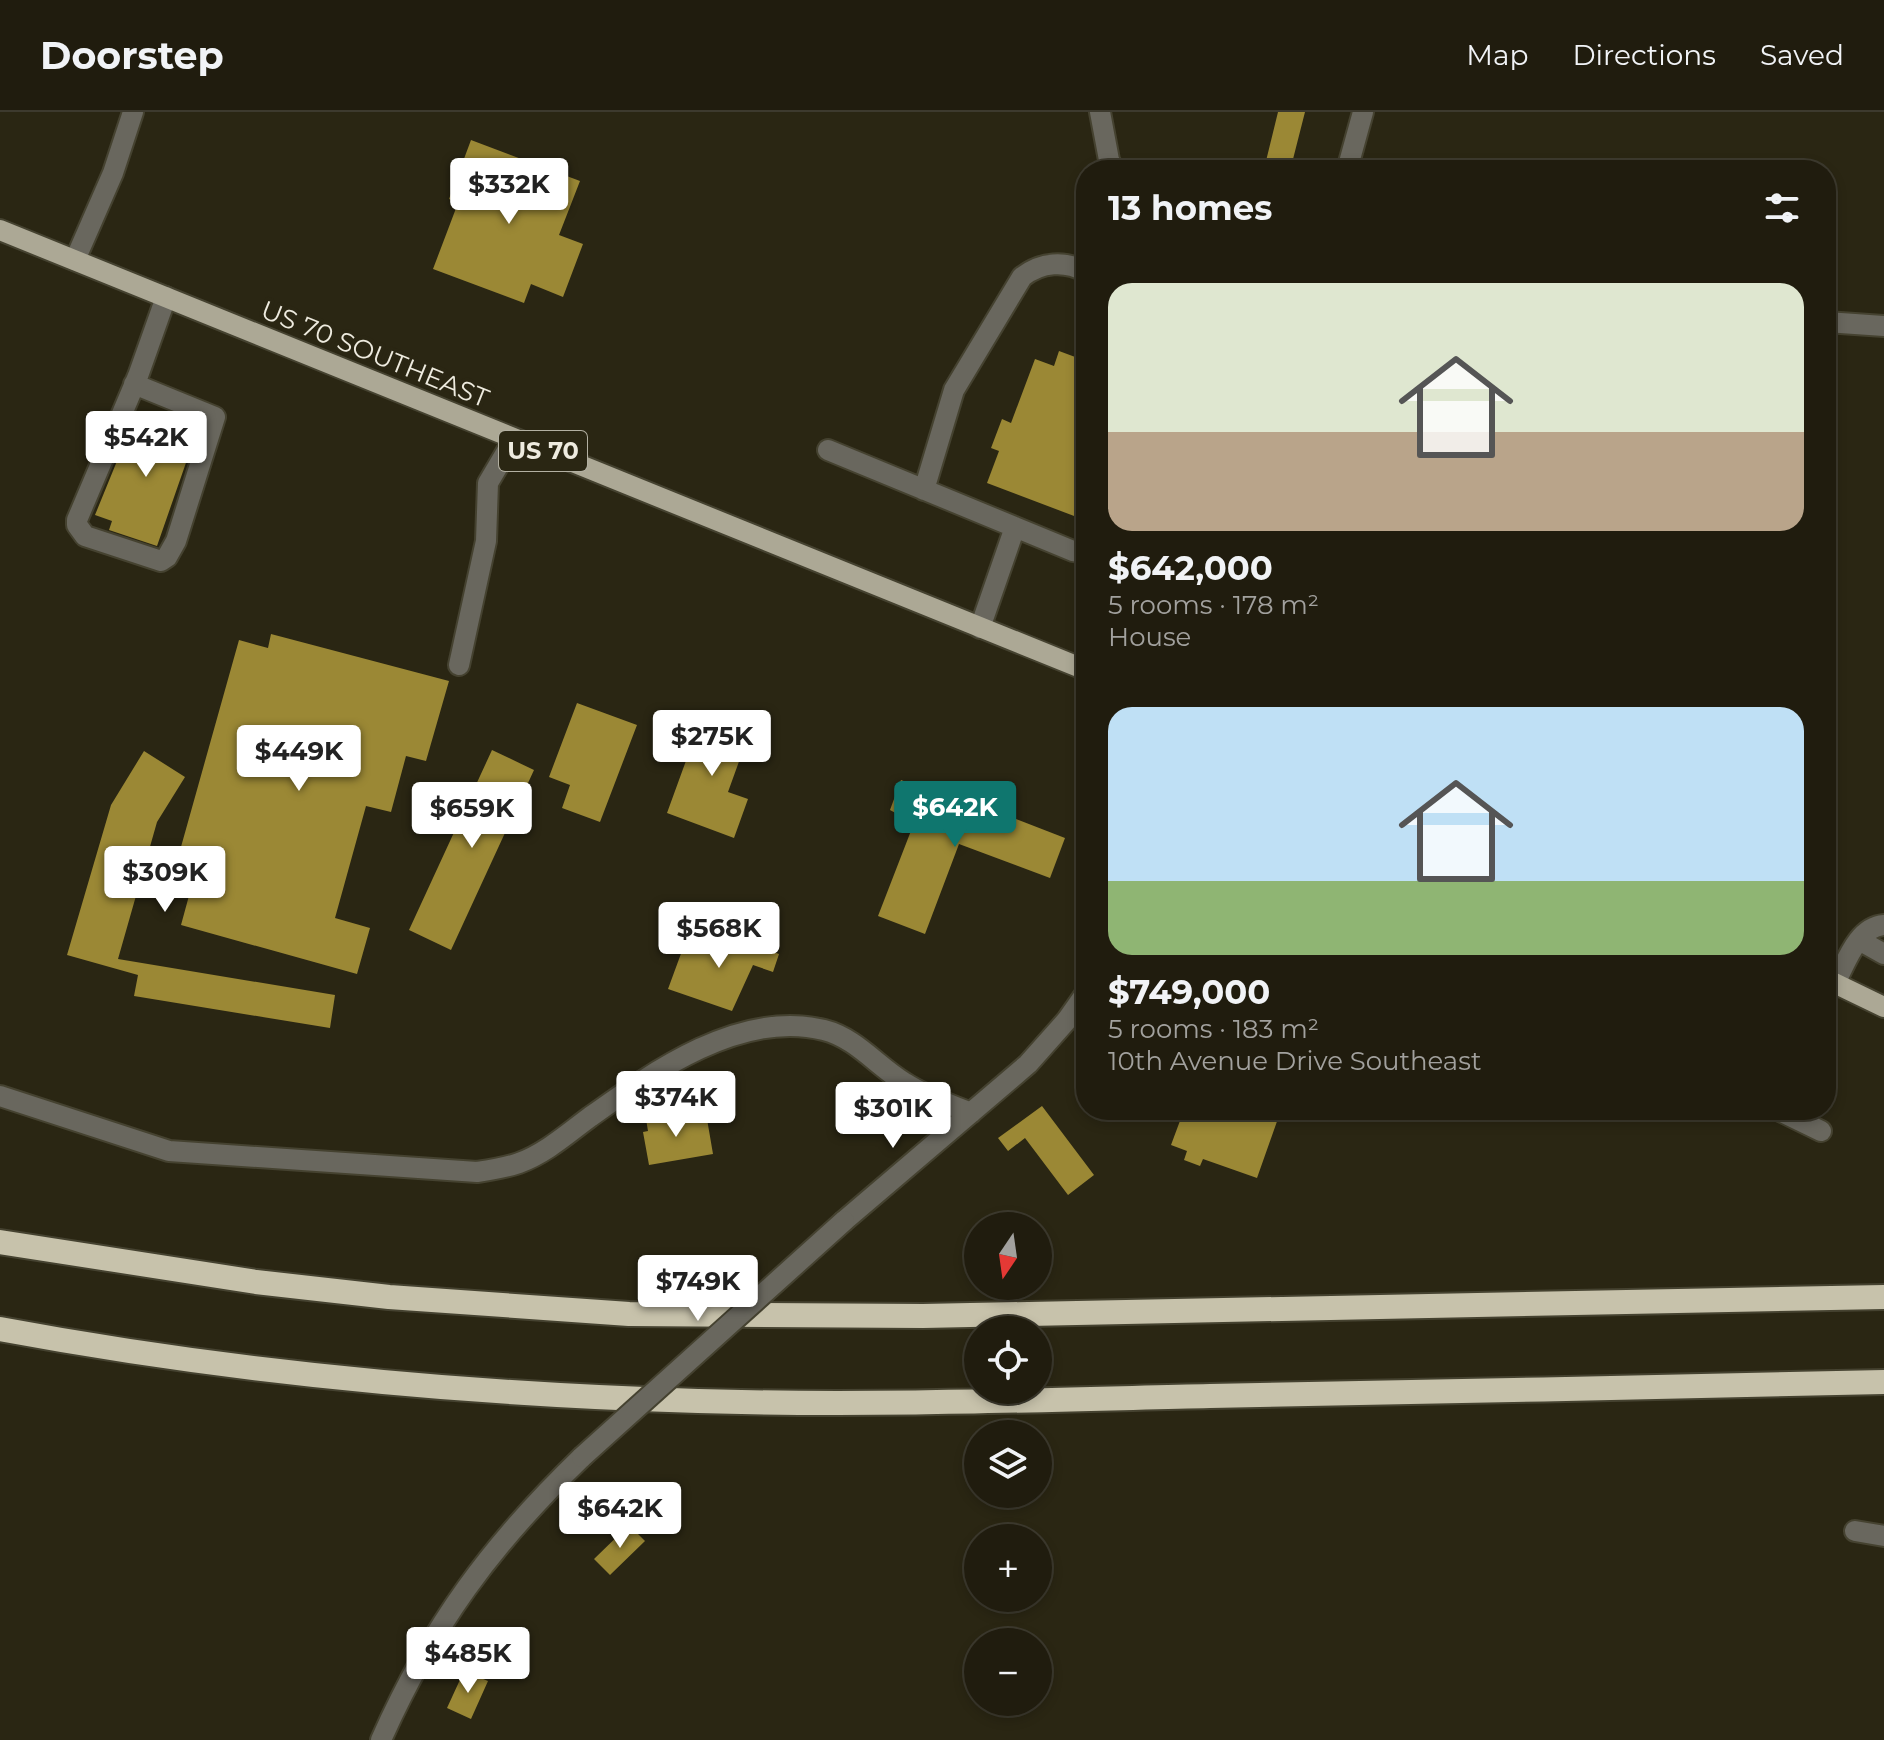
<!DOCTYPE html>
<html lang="en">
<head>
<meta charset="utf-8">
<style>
	:root { --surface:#201c0e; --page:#282517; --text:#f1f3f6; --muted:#a2a19e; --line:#3d3a2e; --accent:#0f766e }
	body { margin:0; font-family:Montserrat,sans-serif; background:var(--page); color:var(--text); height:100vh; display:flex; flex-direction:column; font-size:30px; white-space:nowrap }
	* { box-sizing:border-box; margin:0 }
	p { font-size:26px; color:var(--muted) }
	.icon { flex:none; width:44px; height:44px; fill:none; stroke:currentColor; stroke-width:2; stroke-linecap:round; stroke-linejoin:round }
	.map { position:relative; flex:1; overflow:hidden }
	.sheet { position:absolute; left:1076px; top:48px; width:760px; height:960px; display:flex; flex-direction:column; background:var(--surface); border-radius:32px; box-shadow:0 4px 12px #0003,0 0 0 2px var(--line) }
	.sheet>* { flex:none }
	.needle { width:52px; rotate:193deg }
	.controls { position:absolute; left:964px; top:1100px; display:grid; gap:16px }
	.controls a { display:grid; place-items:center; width:88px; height:88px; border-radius:50%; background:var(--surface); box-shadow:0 4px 12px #0003,0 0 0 2px var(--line); font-size:40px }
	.price { position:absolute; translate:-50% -68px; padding:0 18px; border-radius:8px; background:#fff; color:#222; font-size:26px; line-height:52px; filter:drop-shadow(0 2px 4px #0008) }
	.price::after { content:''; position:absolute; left:50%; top:48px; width:24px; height:18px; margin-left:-12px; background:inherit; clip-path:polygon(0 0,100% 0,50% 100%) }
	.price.on { background:var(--accent); color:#fff }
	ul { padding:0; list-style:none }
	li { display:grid; align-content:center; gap:16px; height:424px; padding:0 32px }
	li span { display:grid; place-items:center; height:248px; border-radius:24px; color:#555 }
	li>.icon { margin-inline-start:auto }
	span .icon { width:144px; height:144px; fill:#fffc; stroke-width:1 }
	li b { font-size:34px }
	h2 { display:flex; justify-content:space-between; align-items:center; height:96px; padding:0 32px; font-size:34px }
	header { display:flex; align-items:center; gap:48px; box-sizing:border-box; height:112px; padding:0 40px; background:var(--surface); border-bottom:2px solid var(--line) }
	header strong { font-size:38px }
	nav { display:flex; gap:44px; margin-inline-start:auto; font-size:28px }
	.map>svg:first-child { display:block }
	.building { fill:#9b8835 }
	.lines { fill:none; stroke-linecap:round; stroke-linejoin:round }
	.minor-casing { stroke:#454230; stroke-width:24 }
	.major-casing { stroke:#454230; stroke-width:24 }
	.highway-casing { stroke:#454230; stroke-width:28 }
	.minor { stroke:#69675e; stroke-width:20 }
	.major { stroke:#aca895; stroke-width:20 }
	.highway { stroke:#c7c2ab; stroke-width:24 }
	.minor-bridge-casing { stroke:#454230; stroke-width:24; stroke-linecap:butt }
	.minor-bridge { stroke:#69675e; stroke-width:20 }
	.labels { text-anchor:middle; stroke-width:8; stroke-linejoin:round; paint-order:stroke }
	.shield { fill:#2a2613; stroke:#b3b0a2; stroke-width:2 }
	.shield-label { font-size:24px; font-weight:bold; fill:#eeebdf }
	.street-label { font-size:26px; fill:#eeebdf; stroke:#2a2613 }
</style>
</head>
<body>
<header>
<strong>Doorstep</strong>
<nav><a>Map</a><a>Directions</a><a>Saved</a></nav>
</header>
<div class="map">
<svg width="1884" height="1628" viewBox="0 0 1884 1628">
	<rect width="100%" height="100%" fill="#2a2613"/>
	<!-- building -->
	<path class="building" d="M1278,0H1305L1291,55L1266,49Z
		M471,28L580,69L559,123L583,132L563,185L531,172L524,191L433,157L458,91L449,87Z
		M1059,239L1086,249V396L1082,407L987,371L999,339L991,336L1002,307L1011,311L1035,247L1054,254Z
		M137,300L196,322L157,434L109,418L112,409L95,403Z
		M271,522L449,569L426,649L406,644L391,700L366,694L335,806L370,816L357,862L181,813L199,747L179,742L239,528L268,536Z
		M577,591L637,613L600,710L562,696L570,673L549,665Z
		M703,602L750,619L728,680L748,687L734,726L667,701Z
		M492,638L534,658L451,838L409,818Z
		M144,639L185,665L157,710L118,847L335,883L330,916L134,884L138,863L67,843L111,693Z
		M901,668L921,676L923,671L1065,726L1050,766L959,732L925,822L878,804L914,711L890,698Z
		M726,823L779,842L773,860L753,853L732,899L668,877L686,828L721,837Z
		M1042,994L1094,1063L1068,1083L1025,1026L1008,1039L998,1026Z
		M1184,998H1281L1257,1066L1203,1047L1200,1054L1184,1048L1187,1039L1171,1033Z
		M681,1001L683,1011L707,1007L713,1042L649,1053L643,1020L648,1019L646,1007Z
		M629,1413L645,1429L610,1463L594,1447Z
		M464,1559L488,1569L471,1607L447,1596Z"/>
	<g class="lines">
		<!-- minor casing -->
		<g class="minor-casing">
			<path id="minor" d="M1100,0L1109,48L1114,58
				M1347,58L1363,0
				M75,148L113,61L133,0
				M1826,210L1884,214
				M134,272L215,305L176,429L167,445L161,449L85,424L77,413V408L138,264L166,185
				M828,338L1073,439L1086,441
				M924,378L954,278L1022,165C1041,150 1065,148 1086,160
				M980,516L1015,415
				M459,553L486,429L488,371L514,327
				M1859,828L1884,842
				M1835,871C1846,851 1857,815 1884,813
				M0,984L169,1039L477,1060C491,1058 505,1056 519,1051C546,1041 567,1022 590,1005C653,960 741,897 824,918C856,926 877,954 905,971C925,984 949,992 971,1001
				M1778,998L1821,1019
				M844,1109L1028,952L1067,908L1086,881
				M1855,1419L1884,1424
				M381,1628C432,1513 491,1433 582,1345"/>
		</g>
		<!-- major casing -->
		<g class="major-casing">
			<path id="major" d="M0,118L1086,558
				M1826,867L1884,895"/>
		</g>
		<!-- highway casing -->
		<g class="highway-casing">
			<path id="highway" d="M0,1130L256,1170L389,1185L629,1202L923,1204L1884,1185
				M0,1217C230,1260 464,1282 698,1289C868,1294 1040,1288 1210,1284C1435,1280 1659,1275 1884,1270"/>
		</g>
		<!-- minor -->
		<use href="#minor" class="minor"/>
		<!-- major -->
		<use href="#major" class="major"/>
		<!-- highway -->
		<use href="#highway" class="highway"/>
		<!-- minor-bridge casing -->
		<g class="minor-bridge-casing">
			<path id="minor-bridge" d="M582,1345L844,1109"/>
		</g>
		<!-- minor-bridge -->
		<use href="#minor-bridge" class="minor-bridge"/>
	</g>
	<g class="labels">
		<!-- shield labels -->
		<rect class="shield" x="499" y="319" width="88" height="40" rx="6"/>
		<g class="shield-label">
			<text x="543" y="347">US 70</text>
		</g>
		<!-- street labels -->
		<g class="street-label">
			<text transform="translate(375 242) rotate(22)" y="9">US 70 SOUTHEAST</text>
		</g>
	</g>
</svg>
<div class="controls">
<a><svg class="needle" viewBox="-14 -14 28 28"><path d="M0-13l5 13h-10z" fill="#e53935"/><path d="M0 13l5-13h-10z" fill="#a2a19e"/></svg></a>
<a><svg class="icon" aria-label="locate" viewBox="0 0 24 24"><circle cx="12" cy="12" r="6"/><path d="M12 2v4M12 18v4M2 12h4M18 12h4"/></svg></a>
<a><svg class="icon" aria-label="layers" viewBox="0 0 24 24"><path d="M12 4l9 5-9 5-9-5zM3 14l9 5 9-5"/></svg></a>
<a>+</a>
<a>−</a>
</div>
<b class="price" style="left:509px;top:114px">$332K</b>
<b class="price" style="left:146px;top:367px">$542K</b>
<b class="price" style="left:712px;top:666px">$275K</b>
<b class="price" style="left:299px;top:681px">$449K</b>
<b class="price on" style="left:955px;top:737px">$642K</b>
<b class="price" style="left:472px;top:738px">$659K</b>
<b class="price" style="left:165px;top:802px">$309K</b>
<b class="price" style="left:719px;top:858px">$568K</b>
<b class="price" style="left:676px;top:1027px">$374K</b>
<b class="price" style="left:893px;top:1038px">$301K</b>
<b class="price" style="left:698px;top:1211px">$749K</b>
<b class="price" style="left:620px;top:1438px">$642K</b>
<b class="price" style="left:468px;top:1583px">$485K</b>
<section class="sheet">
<h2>13 homes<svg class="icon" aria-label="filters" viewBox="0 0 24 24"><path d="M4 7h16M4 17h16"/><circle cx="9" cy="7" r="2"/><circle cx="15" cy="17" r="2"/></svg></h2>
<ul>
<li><span style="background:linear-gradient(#dfe7d0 60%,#b9a48a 0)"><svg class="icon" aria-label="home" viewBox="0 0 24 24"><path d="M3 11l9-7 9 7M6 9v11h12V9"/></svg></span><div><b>$642,000</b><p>5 rooms · 178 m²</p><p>House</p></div></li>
<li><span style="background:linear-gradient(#bfe0f5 70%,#8fb573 0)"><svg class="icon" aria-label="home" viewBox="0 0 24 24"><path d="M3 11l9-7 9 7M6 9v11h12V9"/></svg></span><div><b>$749,000</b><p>5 rooms · 183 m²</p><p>10th Avenue Drive Southeast</p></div></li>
</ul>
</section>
</div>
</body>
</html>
